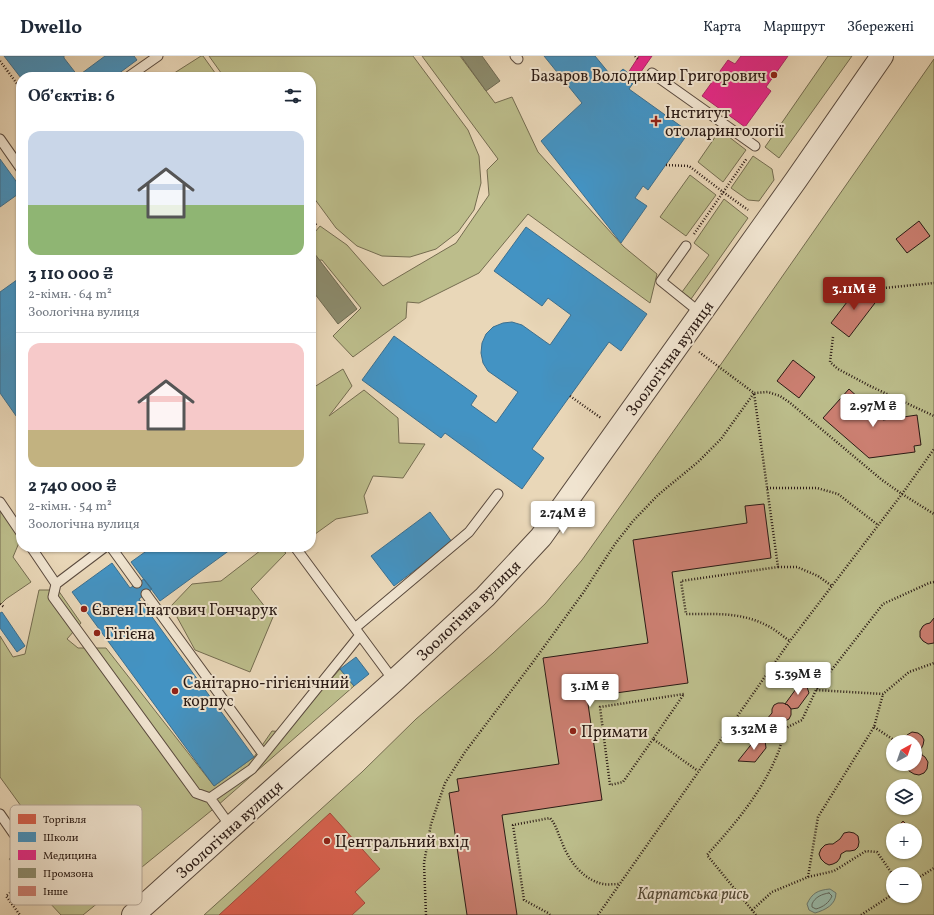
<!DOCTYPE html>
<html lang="uk">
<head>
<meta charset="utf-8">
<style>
	:root { --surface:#fff; --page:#f6f6f7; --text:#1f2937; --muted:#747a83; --line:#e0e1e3; --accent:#8f2418 }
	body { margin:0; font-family:Vollkorn,serif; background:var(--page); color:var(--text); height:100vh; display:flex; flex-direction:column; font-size:15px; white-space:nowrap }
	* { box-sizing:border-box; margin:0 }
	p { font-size:13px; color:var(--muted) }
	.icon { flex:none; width:22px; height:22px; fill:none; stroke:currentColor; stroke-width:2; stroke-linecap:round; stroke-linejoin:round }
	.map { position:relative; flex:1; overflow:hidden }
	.side { position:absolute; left:16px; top:16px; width:300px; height:480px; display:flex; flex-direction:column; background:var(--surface); border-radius:16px; box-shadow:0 1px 3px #0004 }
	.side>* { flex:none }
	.needle { width:26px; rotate:40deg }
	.tools { position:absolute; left:886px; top:679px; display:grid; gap:8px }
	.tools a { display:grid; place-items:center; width:36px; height:36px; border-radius:50%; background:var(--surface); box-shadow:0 1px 3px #0004; font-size:20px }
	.price { position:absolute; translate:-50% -34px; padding:0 9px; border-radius:4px; background:#fff; color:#222; font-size:13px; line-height:26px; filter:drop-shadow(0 1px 2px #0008) }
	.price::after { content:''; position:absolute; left:50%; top:24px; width:12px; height:9px; margin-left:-6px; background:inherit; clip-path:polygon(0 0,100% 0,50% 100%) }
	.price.on { background:var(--accent); color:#fff }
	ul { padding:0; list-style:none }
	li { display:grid; align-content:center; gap:8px; height:212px; padding:0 12px }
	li+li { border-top:1px solid var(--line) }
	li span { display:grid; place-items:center; height:124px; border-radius:12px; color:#555 }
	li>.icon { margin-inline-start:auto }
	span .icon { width:72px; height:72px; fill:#fffc; stroke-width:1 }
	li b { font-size:17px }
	h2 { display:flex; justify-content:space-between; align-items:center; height:48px; padding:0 12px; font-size:17px }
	header { display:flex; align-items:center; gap:24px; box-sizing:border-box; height:56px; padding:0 20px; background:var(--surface); border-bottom:1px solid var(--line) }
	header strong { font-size:19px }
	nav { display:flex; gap:22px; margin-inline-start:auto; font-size:14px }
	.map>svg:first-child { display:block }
	.green { fill:#bcbd8b; stroke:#746c50; fill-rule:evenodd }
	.water { fill:#99baa9; stroke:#6d7a6e }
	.shops { fill:#d6604d; stroke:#a34b3c }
	.schools { fill:#4393c3; stroke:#3c6f8f }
	.health { fill:#e7298a; stroke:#af2567 }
	.industry { fill:#8c8c6e; stroke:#6f6a53 }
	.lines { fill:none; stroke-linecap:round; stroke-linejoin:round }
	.shore { stroke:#626a5f; stroke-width:1 }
	.building { fill:#cb7f71; stroke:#2b1b15 }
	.service-casing { stroke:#5a4a3e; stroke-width:11 }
	.tertiary-casing { stroke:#5a4a3e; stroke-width:24 }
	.path { stroke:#2b1b15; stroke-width:2.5; stroke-dasharray:1 2; stroke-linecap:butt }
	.service { stroke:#f1e5d1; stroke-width:9 }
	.tertiary { stroke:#f1e5d1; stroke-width:22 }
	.poi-dot { fill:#8f2418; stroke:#f1e5d1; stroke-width:1.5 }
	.labels { text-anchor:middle; stroke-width:4; stroke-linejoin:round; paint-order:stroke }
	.poi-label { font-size:16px; fill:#2b1b15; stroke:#f1e5d1; text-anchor:start }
	.street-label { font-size:16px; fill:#2b1b15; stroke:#f1e5d1 }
	.park-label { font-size:16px; font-style:italic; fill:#564c38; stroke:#f1e5d1 }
	.key { fill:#f1e5d1; stroke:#b6a899; stroke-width:1 }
	.key-label { font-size:11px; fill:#2b1b15 }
</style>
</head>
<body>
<header>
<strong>Dwello</strong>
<nav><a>Карта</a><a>Маршрут</a><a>Збережені</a></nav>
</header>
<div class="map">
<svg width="934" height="859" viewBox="0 0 934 859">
	<rect width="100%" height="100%" fill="#e9d7b8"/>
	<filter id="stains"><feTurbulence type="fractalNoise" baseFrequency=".005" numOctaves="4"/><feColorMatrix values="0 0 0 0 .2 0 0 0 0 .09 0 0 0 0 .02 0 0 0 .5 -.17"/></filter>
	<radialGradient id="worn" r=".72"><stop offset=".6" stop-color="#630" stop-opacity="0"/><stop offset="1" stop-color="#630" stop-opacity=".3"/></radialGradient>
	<!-- green -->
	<path class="green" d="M201,0H203L218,21H168Z
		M209,0H413L468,74L479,100L481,127L474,154L458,176L436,193L410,201L382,200L357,190L336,172L311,138V21H224Z
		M422,0H460L495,47L512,41L538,96L624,191L657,218L650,247L528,158L479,217L419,247L407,246L406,262L353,301L333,280L361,252L322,204L311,205V181L320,170L347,189L383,230L456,187L489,139L487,114L498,103Z
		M828,0H852L779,102L765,91Z
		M934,3V859H204L362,716L416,663L493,597L545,548L582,504L719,311ZM893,686H915V708H893ZM893,730H915V752H893ZM893,774H915V796H893ZM893,818H915V840H893Z
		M720,74L746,94L723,126L698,106Z
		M753,100L772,113L774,124L759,145L748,144L731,132Z
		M690,119L716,139L686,180L660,161Z
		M724,143L748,162L691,243L682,236L709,199L694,187Z
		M343,313L352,330L329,360L364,334L398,362L399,387L425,388L403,422L373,420L364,440L368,457L336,463L311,481V333Z
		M0,455L21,482L13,501L31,526L6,543L0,549Z
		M265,491H278L286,497L251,533L273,561L250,616L195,594L171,550L192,528L221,525Z
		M39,534H58L81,567L67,583L78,592H106L214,730L254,701L272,675L285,676L340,613L354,630L217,750L83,859H61L9,803L42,779L0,721V580L13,601L25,598Z"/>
	<!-- water -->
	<path class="water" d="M830,833L836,837C836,849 825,854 815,857L809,854L807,848C812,837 818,834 830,833Z"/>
	<!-- shops -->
	<path class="shops" d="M330,757L380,813L355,836L365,847L352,859H219Z"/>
	<!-- schools -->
	<path class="schools" d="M4,0H64V2L78,20L105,0H134L137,4L114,21H21V22Z
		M544,0H595L613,22L623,13L636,23L629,33L689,76L648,134L643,130L635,142L647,150L621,187L541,85L582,47Z
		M0,103L21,132V136L0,151Z
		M526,171L647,258L621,295L609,286L570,340L532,393L544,402L522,433L445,377L441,382L362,324L394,280L477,340L471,349L496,367L518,336L488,315L483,307L481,297L482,287L486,278L493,271L503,267L512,266L522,269L550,289L571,259L548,242L542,250L494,215Z
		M21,221V367L0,337V236Z
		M430,456L452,486L394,530L371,500Z
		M152,491H234L160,545L131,506Z
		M112,507L130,532L144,523L152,533L139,543L254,701L214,730L72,536Z
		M2,556L25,590L17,596L0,572V557Z
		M356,601L369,618L354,630L340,613Z"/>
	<!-- health -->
	<path class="health" d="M639,0H652L636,23L628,17Z
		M741,0H788L766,31L771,35L745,71L702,40L728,4L735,8Z"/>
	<!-- industry -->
	<path class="industry" d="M461,0H482L500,25L486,35Z
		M311,193L357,253L338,268L311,233Z"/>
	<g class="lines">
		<!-- shore -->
		<path class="shore" d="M829,837L832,840C829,847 823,851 816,853L812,851V848C815,841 822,838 829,837Z"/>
	</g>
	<!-- building -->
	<path class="building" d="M919,165L930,180L907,197L896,183Z
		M860,229L878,243L849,281L831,267Z
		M793,304L815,321L799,342L777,325Z
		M849,333L883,364L917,359L921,389L914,390L915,396L869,402L823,362Z
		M764,448L771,502L672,516L688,627L587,641L602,744L502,759L517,859H467L449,737L459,735L457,723L559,708L543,602L648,587L633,484L747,467L745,450Z
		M934,562V587L928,588L923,585L920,581V575L923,570L926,568L930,567Z
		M804,622L809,637L798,652L791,653L788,649L785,648Z
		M778,647H783L788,649L791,653V659L789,663L785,665L781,666L777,671V675L775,679L772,682L769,684L761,683L756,677V671L759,666L763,664H766L772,657V653L774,649Z
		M912,676L918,677L922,680L924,684L923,689L921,693L922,699L925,701L928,706L927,713L924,717L919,719L914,718L909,715L907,710V708H915V686H904V683L907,679Z
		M758,680L761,683L765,684L766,692L755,706L738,705Z
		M903,765L912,774H895Z
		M849,776L854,777L858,780L859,786L858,791L855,794L850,795H846L841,798L840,802L837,806L833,808L829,809L825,807L821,803L819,798L821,793L825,789L829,788H833L840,783L844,777Z"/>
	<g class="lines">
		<!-- service casing -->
		<g class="service-casing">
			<path id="service" d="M515,0L518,3
				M652,17L755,90
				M128,21L158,0
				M0,83L21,113
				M686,190L661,225L692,250L701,258
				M0,446L21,477
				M31,491L56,528L53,541L196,737L210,742L252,713L360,579
				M111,491L137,527
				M295,491L394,625
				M56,528L105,491
				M146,538L263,698
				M355,572L469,476L498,438
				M210,742L231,771
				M0,758L18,784"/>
		</g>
		<!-- tertiary casing -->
		<g class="tertiary-casing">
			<path id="tertiary" d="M133,859L148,846L231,771L394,625L485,541L541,481L796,124L882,0"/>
		</g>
		<!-- path -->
		<path class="path" d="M635,0L638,3
			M0,5L21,33
			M666,109L689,110L723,136L748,154
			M311,172L317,167
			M694,178L747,102
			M874,233L934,227
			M833,281L830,306L838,313L870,330L934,360
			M699,296L754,337L768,336L780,340L789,346L882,424L902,438L934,458
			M570,340L601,362
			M767,432H817L838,438L878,469
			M778,511H797L818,520L832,530
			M934,526L929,527L883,548L816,634L883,638L909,616L934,607
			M0,548L4,551
			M874,671L897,686
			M653,683L623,726L610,729L600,651L684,638L653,683L698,715
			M902,708V711
			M808,821L818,761L874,671L883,638
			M915,824L934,812
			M17,831L6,840L20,859
			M752,854L772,836L808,821L834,815L866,795L877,796L893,819
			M426,859L424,807L431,768L445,727L465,696L533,606L583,537L615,488L633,465L658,439L698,406L721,383L754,337L778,511L681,525L686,558C713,558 741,556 766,569C775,573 782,580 790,585
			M550,859L548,857L524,844L513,769L550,762C556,769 557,775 561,784C568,803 581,823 603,828C608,829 614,828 619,828
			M598,859L790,585L902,438L934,393
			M756,859L707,799C735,768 762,736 778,697C781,690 782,681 784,673L802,664L816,634
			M861,859L893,838"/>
		<!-- service -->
		<use href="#service" class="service"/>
		<!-- tertiary -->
		<use href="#tertiary" class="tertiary"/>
	</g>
	<!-- markers -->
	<g class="poi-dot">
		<circle cx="774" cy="19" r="4"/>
		<path d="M654 59h4v4h4v4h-4v4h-4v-4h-4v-4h4z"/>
		<circle cx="84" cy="553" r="4"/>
		<circle cx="97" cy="577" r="4"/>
		<circle cx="175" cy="635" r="4"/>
		<circle cx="573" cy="675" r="4"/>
		<circle cx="327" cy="785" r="4"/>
	</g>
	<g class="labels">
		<!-- poi labels -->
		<g class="poi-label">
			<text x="766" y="25" text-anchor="end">Базаров Володимир Григорович</text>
			<text x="665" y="62">Інститут<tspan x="665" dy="18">отоларингології</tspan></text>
			<text x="92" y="559">Євген Гнатович Гончарук</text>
			<text x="105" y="583">Гігієна</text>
			<text x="183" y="632">Санітарно-гігієнічний<tspan x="183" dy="18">корпус</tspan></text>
			<text x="581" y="681">Примати</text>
			<text x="335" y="791">Центральний вхід</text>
		</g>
		<!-- street labels -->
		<g class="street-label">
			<text transform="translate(669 302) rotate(-54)" y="6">Зоологічна вулиця</text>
			<text transform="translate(468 554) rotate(-44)" y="6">Зоологічна вулиця</text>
			<text transform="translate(229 773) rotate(-42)" y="6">Зоологічна вулиця</text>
		</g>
		<!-- park labels -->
		<g class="park-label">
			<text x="693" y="843">Карпатська рись</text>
		</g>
	</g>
	<!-- legend -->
	<rect x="10" y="749" width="132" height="100" rx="6" class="key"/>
	<rect x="18" y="758" width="18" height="10" fill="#d6604d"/>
	<rect x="18" y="776" width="18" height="10" fill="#4393c3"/>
	<rect x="18" y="794" width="18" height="10" fill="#e7298a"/>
	<rect x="18" y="812" width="18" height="10" fill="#8c8c6e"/>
	<rect x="18" y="830" width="18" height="10" fill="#cb7f71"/>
	<g class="key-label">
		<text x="43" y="767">Торгівля</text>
		<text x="43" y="785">Школи</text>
		<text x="43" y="803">Медицина</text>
		<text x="43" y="821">Промзона</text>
		<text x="43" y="839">Інше</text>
	</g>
	<rect width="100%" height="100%" filter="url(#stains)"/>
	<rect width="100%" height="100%" fill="url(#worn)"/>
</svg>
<div class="tools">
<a><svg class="needle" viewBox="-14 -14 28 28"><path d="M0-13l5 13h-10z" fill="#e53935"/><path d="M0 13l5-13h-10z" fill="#747a83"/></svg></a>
<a><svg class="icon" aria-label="layers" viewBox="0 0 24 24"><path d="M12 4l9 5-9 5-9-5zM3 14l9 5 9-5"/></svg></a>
<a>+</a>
<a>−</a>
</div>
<b class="price on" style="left:854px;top:255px">3.11M ₴</b>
<b class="price" style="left:873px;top:372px">2.97M ₴</b>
<b class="price" style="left:563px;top:479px">2.74M ₴</b>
<b class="price" style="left:798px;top:640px">5.39M ₴</b>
<b class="price" style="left:590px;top:652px">3.1M ₴</b>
<b class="price" style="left:754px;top:695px">3.32M ₴</b>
<section class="side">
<h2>Об’єктів: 6<svg class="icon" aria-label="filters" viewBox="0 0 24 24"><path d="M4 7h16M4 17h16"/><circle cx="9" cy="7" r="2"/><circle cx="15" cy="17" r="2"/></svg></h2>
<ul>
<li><span style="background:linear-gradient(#c9d6e8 60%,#8fb573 0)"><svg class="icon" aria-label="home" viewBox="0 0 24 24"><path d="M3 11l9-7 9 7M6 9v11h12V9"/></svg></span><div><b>3 110 000 ₴</b><p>2-кімн. · 64 m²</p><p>Зоологічна вулиця</p></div></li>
<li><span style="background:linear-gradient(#f6c9c9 70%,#c2b280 0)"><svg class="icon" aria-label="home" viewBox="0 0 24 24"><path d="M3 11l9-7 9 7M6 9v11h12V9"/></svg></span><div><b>2 740 000 ₴</b><p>2-кімн. · 54 m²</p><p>Зоологічна вулиця</p></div></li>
</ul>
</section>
</div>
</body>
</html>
